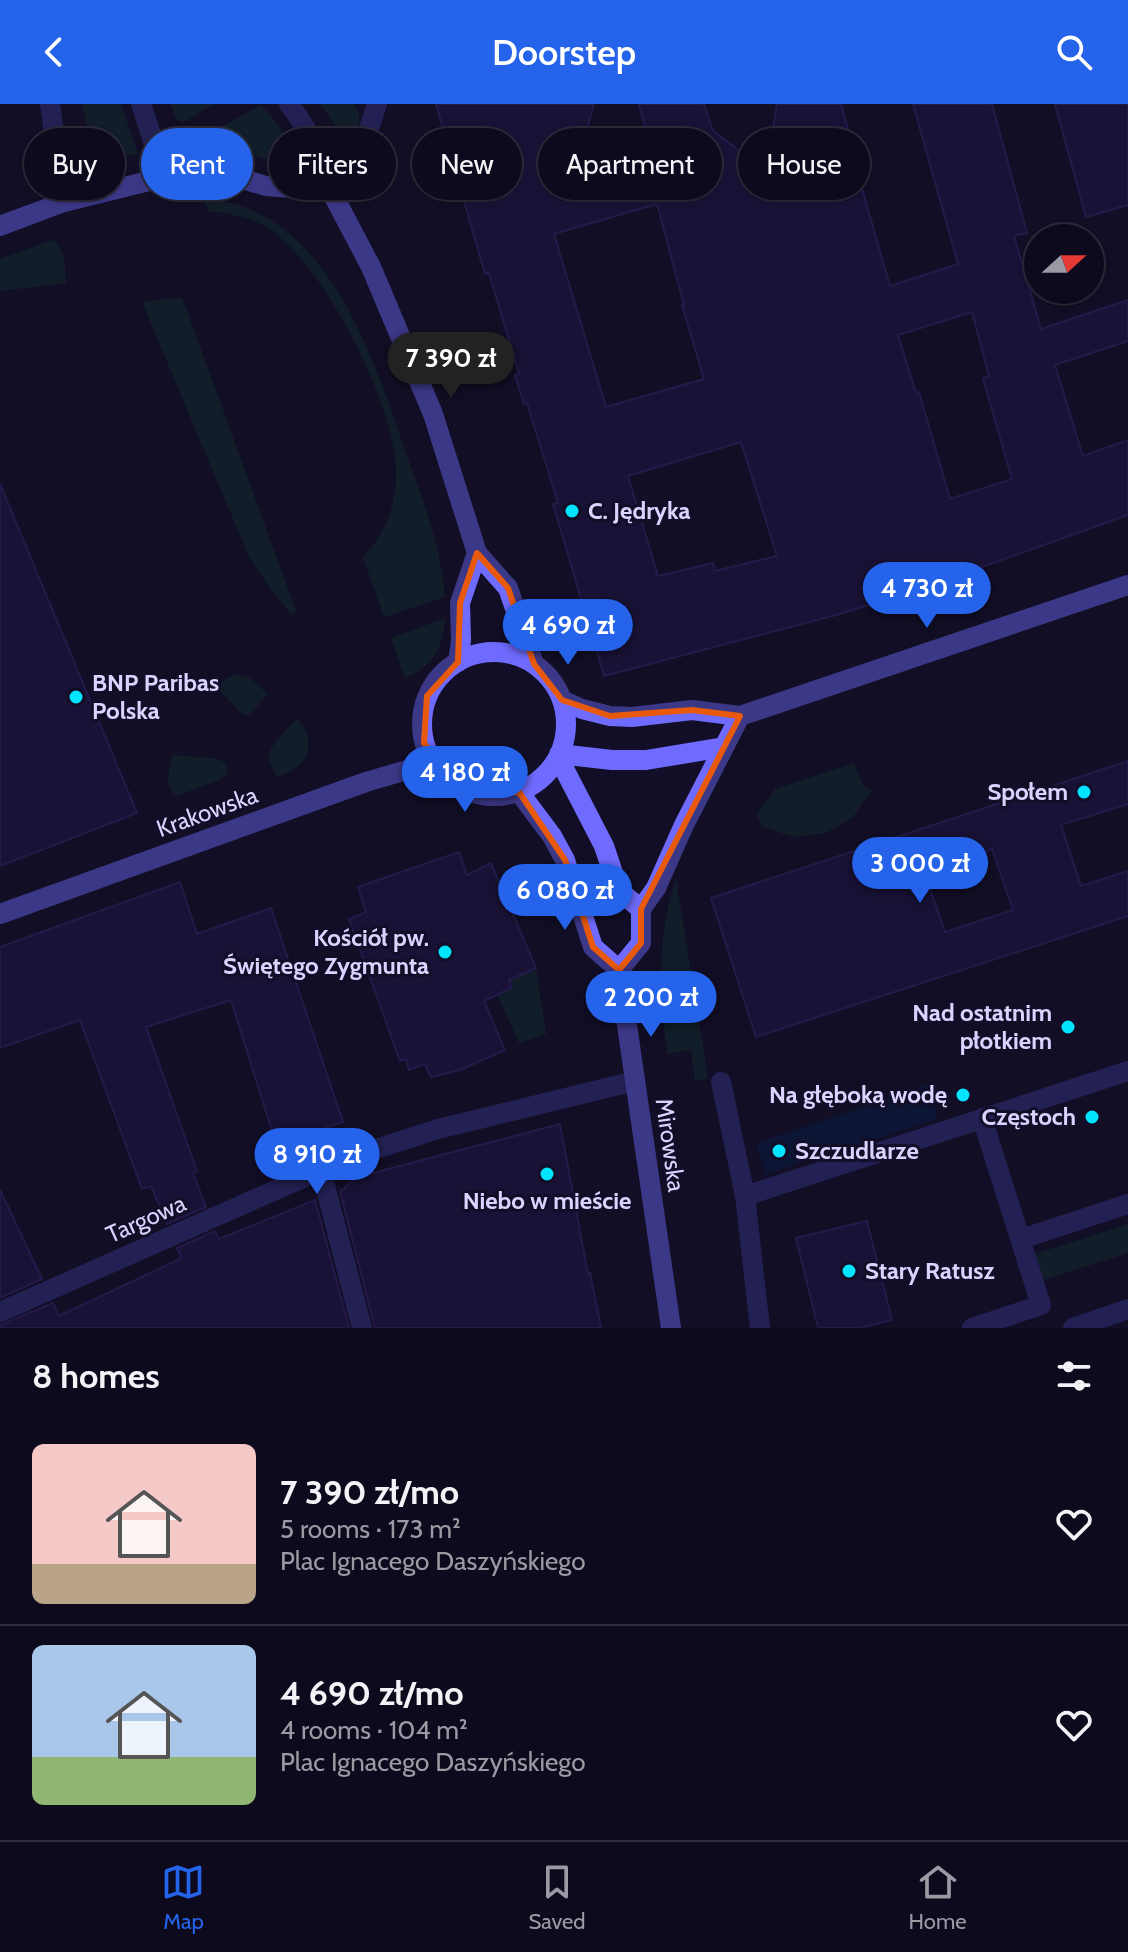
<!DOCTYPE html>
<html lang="en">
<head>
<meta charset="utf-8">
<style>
	:root { --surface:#0e0a1d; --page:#1c182a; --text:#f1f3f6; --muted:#9b9aa4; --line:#2e2b3b; --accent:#2563eb }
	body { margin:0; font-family:Cabin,sans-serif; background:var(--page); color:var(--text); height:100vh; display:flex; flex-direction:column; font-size:30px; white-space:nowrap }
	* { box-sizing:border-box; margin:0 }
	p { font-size:26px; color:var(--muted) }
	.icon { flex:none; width:44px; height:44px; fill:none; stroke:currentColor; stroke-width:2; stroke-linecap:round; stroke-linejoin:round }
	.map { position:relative; height:1224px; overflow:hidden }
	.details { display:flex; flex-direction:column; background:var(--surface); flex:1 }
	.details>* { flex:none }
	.banner { position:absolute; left:24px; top:24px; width:1080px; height:72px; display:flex; gap:16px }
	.needle { width:52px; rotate:69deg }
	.tools { position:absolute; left:1024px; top:120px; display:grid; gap:16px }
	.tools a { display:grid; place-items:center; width:80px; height:80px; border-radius:50%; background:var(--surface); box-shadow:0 2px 6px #0004,0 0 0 2px var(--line); font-size:40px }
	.price { position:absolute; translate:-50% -68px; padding:0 18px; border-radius:28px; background:var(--accent); color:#fff; font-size:26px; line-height:52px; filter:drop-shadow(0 2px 4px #0008) }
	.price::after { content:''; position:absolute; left:50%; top:48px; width:24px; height:18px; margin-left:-12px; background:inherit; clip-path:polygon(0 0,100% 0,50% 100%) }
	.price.selected { background:#222; color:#fff }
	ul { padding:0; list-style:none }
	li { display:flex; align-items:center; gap:24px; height:200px; padding:0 32px }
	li+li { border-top:2px solid var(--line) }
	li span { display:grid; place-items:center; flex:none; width:224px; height:160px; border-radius:12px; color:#555 }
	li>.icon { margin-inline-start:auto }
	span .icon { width:96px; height:96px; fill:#fffc; stroke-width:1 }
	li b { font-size:34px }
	h2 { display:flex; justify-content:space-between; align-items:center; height:96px; padding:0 32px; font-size:34px }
	.tag { padding:0 28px; border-radius:36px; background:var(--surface); box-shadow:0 2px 6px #0004,0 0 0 2px var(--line); font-size:28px; line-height:72px }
	.tag.selected { background:var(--accent); color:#fff }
	header { display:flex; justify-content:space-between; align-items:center; height:104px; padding:0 32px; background:var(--accent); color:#fff; font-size:36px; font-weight:600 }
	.tabs { display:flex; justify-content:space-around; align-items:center; height:112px; border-top:2px solid var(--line); background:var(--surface); font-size:22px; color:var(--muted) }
	.tabs a { display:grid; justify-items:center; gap:4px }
	.tabs .selected { color:var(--accent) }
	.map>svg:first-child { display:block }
	.green { fill:#103130 }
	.water { fill:#071e47 }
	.building { fill:#231849; stroke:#392977; stroke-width:2; fill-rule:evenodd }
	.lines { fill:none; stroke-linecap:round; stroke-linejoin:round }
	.street { stroke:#393689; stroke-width:20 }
	.secondary { stroke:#6f6bff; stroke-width:20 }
	.marked { fill:none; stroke:#e8590c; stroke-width:6; stroke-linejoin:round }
	.poi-dot { fill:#00e4ff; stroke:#120e27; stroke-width:3 }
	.labels { text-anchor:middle; stroke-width:6; stroke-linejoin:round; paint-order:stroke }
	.poi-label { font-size:24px; font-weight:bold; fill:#d9d4ff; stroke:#120e27; text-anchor:end }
	.street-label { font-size:24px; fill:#d9d4ff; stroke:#120e27 }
</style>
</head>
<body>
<header><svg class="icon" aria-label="back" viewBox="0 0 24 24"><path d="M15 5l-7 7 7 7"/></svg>Doorstep<svg class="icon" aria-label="search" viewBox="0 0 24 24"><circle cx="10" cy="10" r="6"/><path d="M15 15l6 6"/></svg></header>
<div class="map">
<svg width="1128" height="1224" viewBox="0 0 1128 1224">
	<rect width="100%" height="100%" fill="#120e27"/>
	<!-- green -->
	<path class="green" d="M82,0H121L138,50L96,59Z
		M171,0H214L184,18L176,15Z
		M320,0H354C363,15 359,21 353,36L347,37Z
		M260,1C279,17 292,44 305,65L302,71C265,52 229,41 187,44Z
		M204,95C325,102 372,250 405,346C422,394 441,441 445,493L384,513L363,453C385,430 396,403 396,371C398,304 321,151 261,120C244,112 226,109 208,107Z
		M52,136C67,142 64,165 66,179L0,187V155Z
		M182,193L296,507L292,511L270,484L249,453L142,198Z
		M445,514C442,545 434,562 405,574L391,534Z
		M235,570L250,574L268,590L249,611H243L217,583L227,574Z
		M297,615C313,628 313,654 294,665C289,669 282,671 276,673C274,667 269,660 269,654C268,642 289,624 297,615Z
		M172,651L212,654L224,658L227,661V670L217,677L176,692C163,682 170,665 172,651Z
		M854,659L863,682L872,686L853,713L826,729L794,733L762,723L757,710L775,685Z
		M676,774L708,974L695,977L691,946L667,950C660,886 656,836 676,774Z
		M536,864L546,930L519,939L497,890L511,884L509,876Z
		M1128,1120V1149L1044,1176L1035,1150Z"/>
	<!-- water -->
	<path class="water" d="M928,981L938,1015L766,1070L756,1039Z"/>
	<!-- building -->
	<path class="building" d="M436,0H594L568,93L656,67L639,0H704L713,27L766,67L777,0H841L849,29H846L890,182L958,160L913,0H992L1027,129L1014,132L1041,225L1128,196V237L1055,261L1083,352L1128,336V411L940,478L840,510L604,572L553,400L558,399L527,299L524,300L515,271L519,270L489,169L485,170ZM657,100L684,201H682L704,275L606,303L554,130ZM972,208L989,272L983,274L1012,375L950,395L919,288L916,289L898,231ZM741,338L777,452L715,467L713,459L658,472L628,372Z
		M1055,0H1128V101L1086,113Z
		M0,380L137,709L0,762Z
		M1128,657V700L1061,721L1081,782L1128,767V812L756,933L711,794ZM992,745L1013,806L945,828L924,767Z
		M459,748L467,771L491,759L536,864L509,876L511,884L484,897L505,946L460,966L431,973L425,960L409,966L406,955L400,957L349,815L366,808L358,783Z
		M180,778L197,830L271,804L343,1018L276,1040L231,896L146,923L197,1067L193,1069L206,1103L167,1120L151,1082L142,1085L80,916L0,944V843Z
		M560,1020L588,1170L590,1169L601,1224H375L340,1087L344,1085L354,1074Z
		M0,1086L42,1175L0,1194Z
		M315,1096L349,1224H0V1221L53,1199L59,1212L182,1154L177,1144L215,1127L219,1135Z
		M867,1117L892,1216L859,1224H818L796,1134Z"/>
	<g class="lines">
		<!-- street -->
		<path class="street" d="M50,0L64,98
			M141,0L154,40
			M289,0C311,29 320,52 331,87
			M331,87L363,43L377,0
			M721,978L745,1092L760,1224
			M321,1066L362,1224
			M745,1092L1128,967
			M1021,1135L1128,1100
			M0,1208L321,1066L376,1045L438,1025L635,977
			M972,1224L1041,1201L982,1014
			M1073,1224L1128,1205"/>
		<!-- secondary -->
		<path class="secondary" d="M0,122L64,98L165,73L198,69L229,71L266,82L331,87L371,163L433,310L477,449L508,484L534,560
			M422 620a72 72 0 1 1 144 0a72 72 0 1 1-144 0Z
			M458,558L461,536L460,499L477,449
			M562,596L582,605L610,612L632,613L692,606L740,612L1128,481
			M559,650L612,656H646L724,643
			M558,653L604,742L619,787L641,805
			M519,688L552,732L565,756L593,843L619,866L671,1224
			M641,805L656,784L684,721L740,612
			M0,810L366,678L414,664L434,660
			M619,866L641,839V805"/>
	</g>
	<!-- marked area -->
	<path d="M0 0H1128V1224H0ZM477,449L508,484L534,560L562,596L610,612L692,606L740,612L641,805V839L619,866L593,843L565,756L519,688L472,689L450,678L424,639L427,592L458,558L460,499Z" fill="#120e27" fill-opacity=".55" fill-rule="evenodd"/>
	<path class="marked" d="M477,449L508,484L534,560L562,596L610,612L692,606L740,612L641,805V839L619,866L593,843L565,756L519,688L472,689L450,678L424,639L427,592L458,558L460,499Z"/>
	<!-- markers -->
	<g class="poi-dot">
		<circle cx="572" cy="407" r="8"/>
		<circle cx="76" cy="593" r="8"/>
		<circle cx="1084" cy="688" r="8"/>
		<circle cx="445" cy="848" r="8"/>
		<circle cx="1068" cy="923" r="8"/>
		<circle cx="963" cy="991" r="8"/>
		<circle cx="1092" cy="1013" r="8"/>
		<circle cx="779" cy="1047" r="8"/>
		<circle cx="547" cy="1070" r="8"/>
		<circle cx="849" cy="1167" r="8"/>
	</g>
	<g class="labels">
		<!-- poi labels -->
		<g class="poi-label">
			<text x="588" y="415" text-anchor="start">C. Jędryka</text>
			<text x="92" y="587" text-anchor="start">BNP Paribas<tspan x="92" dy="28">Polska</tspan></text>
			<text x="1068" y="696">Społem</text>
			<text x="429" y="842">Kościół pw.<tspan x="429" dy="28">Świętego Zygmunta</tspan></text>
			<text x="1052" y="917">Nad ostatnim<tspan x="1052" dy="28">płotkiem</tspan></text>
			<text x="947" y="999">Na głęboką wodę</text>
			<text x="1076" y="1021">Częstoch</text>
			<text x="795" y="1055" text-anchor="start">Szczudlarze</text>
			<text x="547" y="1105" text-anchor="middle">Niebo w mieście</text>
			<text x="865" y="1175" text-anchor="start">Stary Ratusz</text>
		</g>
		<!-- street labels -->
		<g class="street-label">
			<text transform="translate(207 708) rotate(-20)" y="8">Krakowska</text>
			<text transform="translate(670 1041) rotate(82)" y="8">Mirowska</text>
			<text transform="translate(146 1115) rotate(-24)" y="8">Targowa</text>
		</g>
	</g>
</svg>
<div class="tools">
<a><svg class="needle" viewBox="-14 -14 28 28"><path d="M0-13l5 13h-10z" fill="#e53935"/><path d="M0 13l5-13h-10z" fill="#9b9aa4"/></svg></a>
</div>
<b class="price selected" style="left:451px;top:296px">7 390 zł</b>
<b class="price" style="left:927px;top:526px">4 730 zł</b>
<b class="price" style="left:568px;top:563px">4 690 zł</b>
<b class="price" style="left:465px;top:710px">4 180 zł</b>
<b class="price" style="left:920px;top:801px">3 000 zł</b>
<b class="price" style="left:565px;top:828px">6 080 zł</b>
<b class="price" style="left:651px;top:935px">2 200 zł</b>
<b class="price" style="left:317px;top:1092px">8 910 zł</b>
<div class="banner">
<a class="tag">Buy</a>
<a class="tag selected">Rent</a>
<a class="tag">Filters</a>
<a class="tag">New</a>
<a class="tag">Apartment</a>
<a class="tag">House</a>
</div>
</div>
<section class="details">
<h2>8 homes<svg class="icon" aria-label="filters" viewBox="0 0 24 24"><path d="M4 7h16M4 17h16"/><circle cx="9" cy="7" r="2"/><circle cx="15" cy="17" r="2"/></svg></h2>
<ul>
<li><span style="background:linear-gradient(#f6c9c9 75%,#b9a48a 0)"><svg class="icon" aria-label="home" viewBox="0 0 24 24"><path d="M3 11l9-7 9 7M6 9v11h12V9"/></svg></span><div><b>7 390 zł/mo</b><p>5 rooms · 173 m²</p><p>Plac Ignacego Daszyńskiego</p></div><svg class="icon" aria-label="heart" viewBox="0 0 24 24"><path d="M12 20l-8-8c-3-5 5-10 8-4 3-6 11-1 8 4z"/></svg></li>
<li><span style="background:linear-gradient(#a9c7e8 70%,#8fb573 0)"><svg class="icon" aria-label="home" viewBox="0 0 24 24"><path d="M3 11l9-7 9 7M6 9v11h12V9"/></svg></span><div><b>4 690 zł/mo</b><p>4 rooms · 104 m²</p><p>Plac Ignacego Daszyńskiego</p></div><svg class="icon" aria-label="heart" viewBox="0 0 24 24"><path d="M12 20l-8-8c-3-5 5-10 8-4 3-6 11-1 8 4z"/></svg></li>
</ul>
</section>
<nav class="tabs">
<a class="selected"><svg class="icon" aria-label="map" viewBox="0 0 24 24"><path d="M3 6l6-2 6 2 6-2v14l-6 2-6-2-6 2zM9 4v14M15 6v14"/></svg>Map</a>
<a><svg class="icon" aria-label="saved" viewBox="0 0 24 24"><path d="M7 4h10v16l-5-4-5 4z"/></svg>Saved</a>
<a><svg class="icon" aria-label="home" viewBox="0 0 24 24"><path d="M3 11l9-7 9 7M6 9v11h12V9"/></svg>Home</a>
</nav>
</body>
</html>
